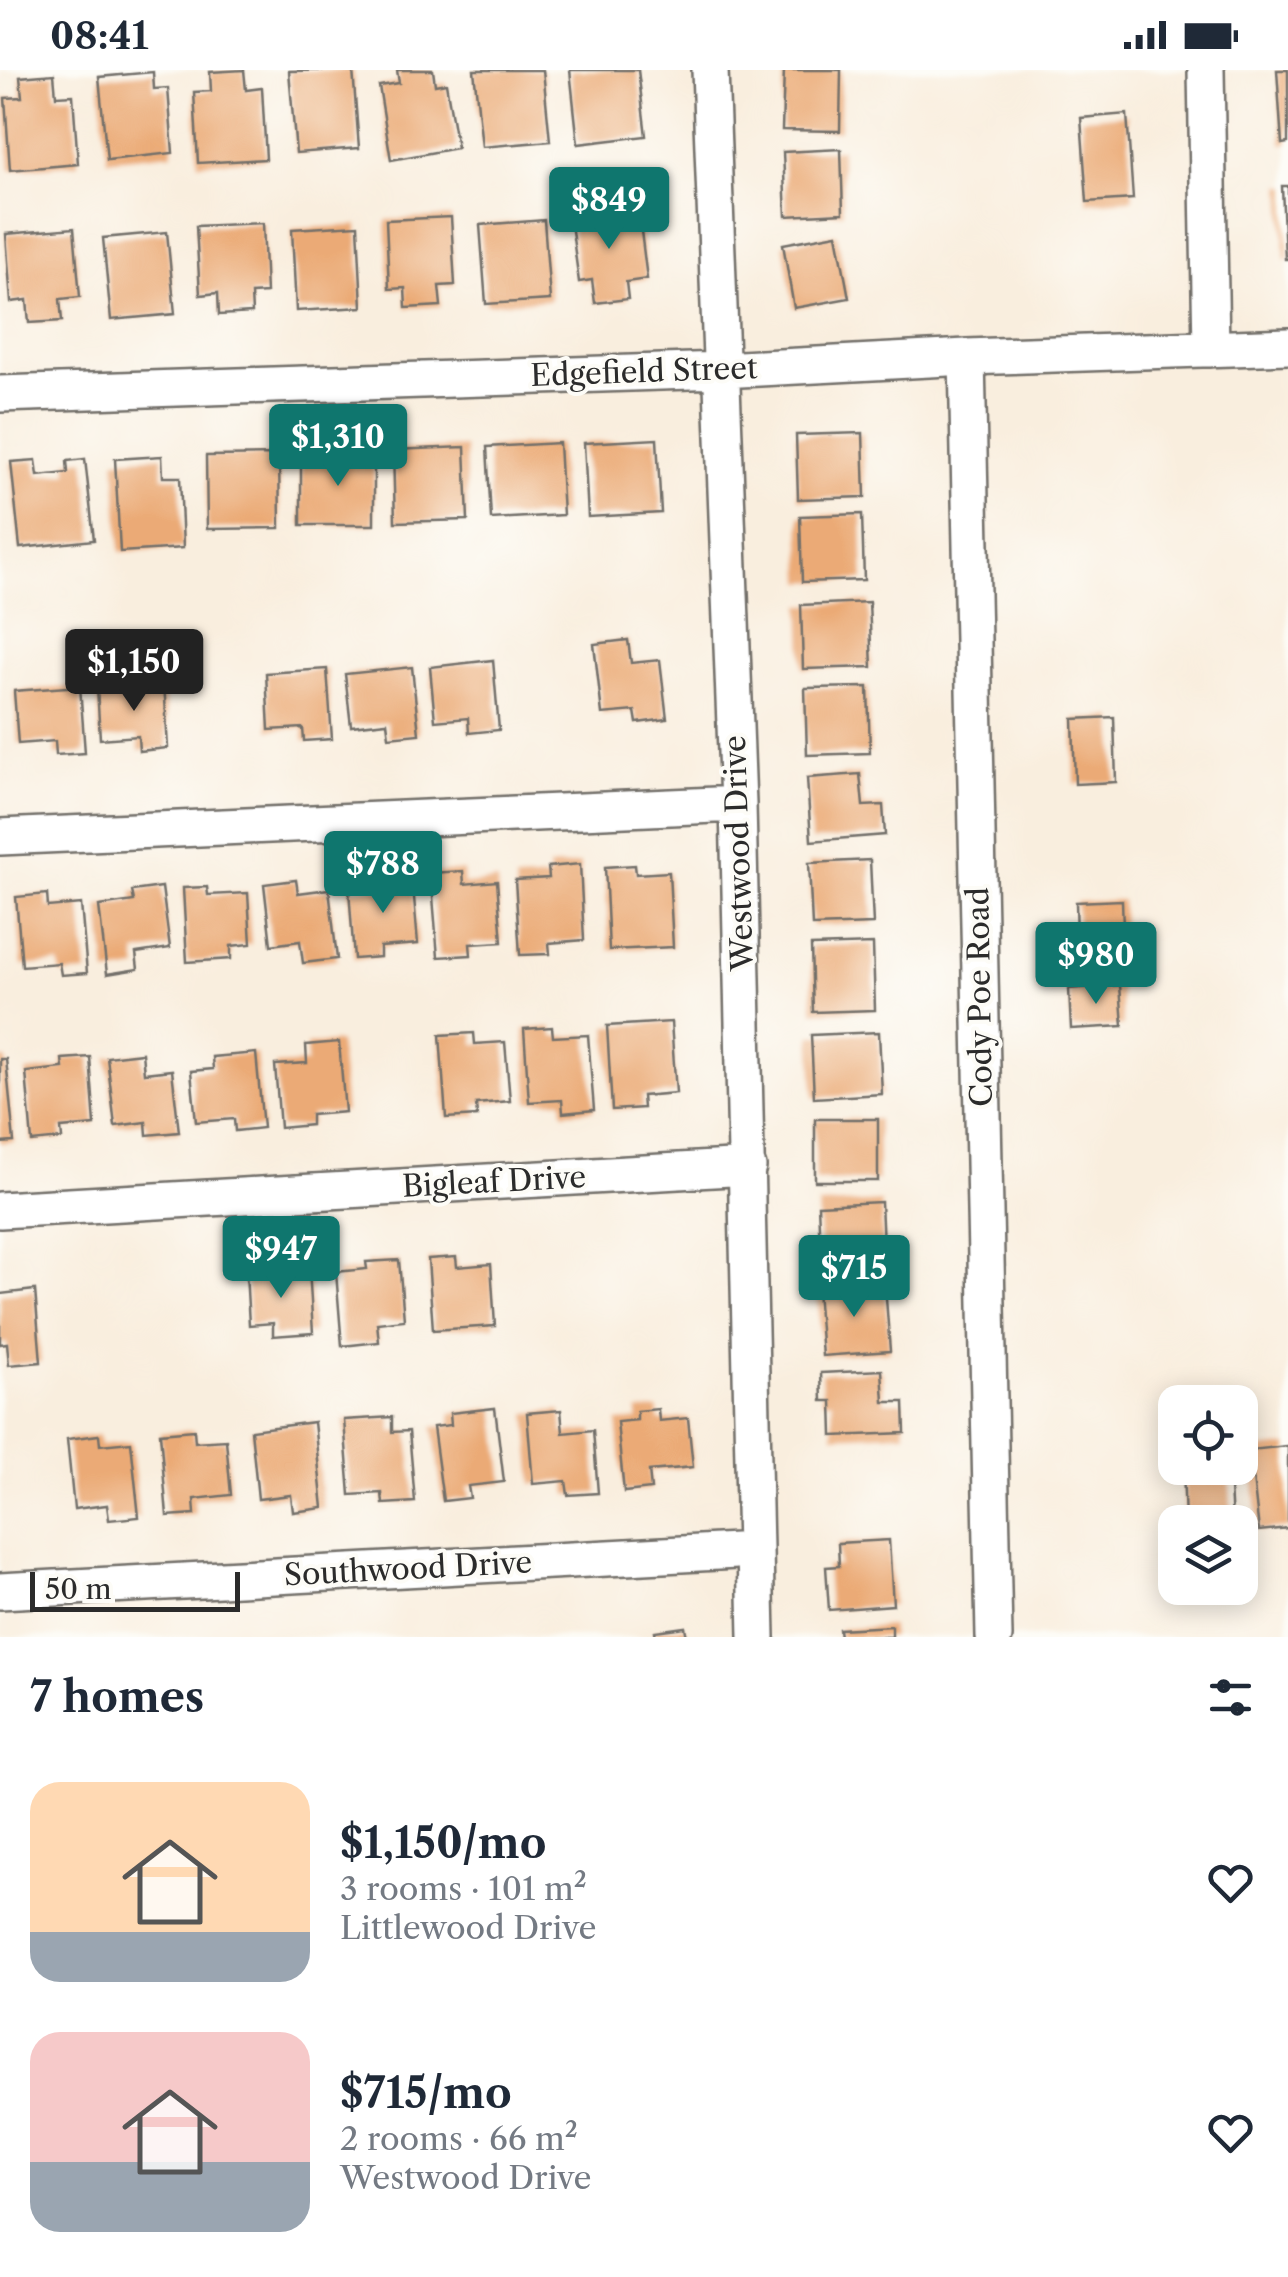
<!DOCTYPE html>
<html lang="en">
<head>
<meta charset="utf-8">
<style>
	:root { --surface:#fff; --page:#f6f6f7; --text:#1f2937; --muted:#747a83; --accent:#0f766e }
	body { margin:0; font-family:"Libre Caslon Text",serif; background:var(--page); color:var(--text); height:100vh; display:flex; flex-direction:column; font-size:38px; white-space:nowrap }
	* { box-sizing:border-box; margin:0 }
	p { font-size:32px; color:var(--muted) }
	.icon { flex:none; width:55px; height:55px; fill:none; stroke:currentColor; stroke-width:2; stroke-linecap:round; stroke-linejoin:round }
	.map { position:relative; height:1567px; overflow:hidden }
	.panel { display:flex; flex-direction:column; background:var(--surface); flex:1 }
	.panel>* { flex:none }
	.fabs { position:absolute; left:1158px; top:1315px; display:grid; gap:20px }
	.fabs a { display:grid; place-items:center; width:100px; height:100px; border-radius:20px; background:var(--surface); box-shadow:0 5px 25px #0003; font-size:50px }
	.scale { position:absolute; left:30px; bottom:25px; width:210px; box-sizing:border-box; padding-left:10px; border:5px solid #2b2b2b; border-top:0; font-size:28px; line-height:35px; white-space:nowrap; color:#2b2b2b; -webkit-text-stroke:8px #fdfcf7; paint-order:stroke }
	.price { position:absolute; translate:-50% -85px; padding:0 22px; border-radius:10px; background:var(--accent); color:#fff; font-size:32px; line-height:65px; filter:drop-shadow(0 2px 5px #0008) }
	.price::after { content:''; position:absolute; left:50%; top:60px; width:30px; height:22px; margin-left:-15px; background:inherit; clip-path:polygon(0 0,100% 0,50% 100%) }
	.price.active { background:#222; color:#fff }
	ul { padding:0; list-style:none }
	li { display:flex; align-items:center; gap:30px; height:250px; padding:0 30px }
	li span { display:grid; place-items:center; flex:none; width:280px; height:200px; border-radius:30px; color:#555 }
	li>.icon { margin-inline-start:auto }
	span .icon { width:120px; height:120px; fill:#fffc; stroke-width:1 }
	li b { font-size:42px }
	h2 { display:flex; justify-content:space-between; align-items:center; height:120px; padding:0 30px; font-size:42px }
	.status { display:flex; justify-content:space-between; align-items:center; height:70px; padding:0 50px; background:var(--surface); direction:ltr }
	.status svg { height:28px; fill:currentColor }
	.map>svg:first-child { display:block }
	.building { fill:#ebaa76 }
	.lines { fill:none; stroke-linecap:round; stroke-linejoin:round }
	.minor-casing { stroke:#736f6a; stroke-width:40 }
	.minor { stroke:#fff; stroke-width:35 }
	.labels { text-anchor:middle; stroke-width:8; stroke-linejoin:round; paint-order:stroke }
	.street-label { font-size:30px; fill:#2b2b2b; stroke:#fdfcf7 }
</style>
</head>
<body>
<div class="status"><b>08:41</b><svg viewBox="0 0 49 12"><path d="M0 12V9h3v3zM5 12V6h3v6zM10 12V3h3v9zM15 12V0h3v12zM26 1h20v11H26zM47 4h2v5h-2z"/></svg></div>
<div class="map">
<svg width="1288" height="1567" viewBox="0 0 1288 1567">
	<rect width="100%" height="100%" fill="#fdfcf7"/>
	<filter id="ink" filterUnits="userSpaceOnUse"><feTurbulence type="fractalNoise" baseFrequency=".01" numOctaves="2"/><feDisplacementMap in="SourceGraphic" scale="20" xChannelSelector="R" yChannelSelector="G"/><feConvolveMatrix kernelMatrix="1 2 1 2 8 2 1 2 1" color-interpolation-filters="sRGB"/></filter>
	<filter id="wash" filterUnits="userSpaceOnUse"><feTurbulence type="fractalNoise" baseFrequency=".0048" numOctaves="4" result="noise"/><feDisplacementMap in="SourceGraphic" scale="40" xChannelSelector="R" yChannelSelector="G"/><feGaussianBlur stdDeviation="2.25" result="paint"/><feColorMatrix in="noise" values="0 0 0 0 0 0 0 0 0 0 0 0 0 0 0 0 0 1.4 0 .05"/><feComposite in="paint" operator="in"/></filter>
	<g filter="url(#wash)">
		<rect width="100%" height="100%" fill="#f9eede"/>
		<g id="blocks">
			<!-- building -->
			<path class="building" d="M244,0L246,20L262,18L266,89L198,93L194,22L211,21L210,2Z
				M353,0L359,78L296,83L289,1Z
				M397,0H433L435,15L446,13L457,78L391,90L379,16L399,13Z
				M474,0H543L550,71L482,77Z
				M570,0H638L646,66L578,74Z
				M784,0H841L840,61L782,60Z
				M1277,0H1288V73L1282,74Z
				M153,2L154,19L168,18L173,83L107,90L99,7Z
				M54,4L56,26L73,25L78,94L10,100L5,28L22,27L20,7Z
				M1127,44L1133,129L1087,132L1081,48Z
				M841,79L843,143L786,146L783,82Z
				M1282,116H1288V189H1285Z
				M638,137L647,209L626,212L628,229L595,233L592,210L579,212L570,146Z
				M451,147L455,215L439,216L441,236L406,238L405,218L389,219L386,150Z
				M544,150L550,230L486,234L480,155Z
				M263,153L266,223L251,224L252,243L219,245L218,223L200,225L196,156Z
				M358,155L362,237L296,241L292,159Z
				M74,158L80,227L60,229L62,251L29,253L27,230L11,232L6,164Z
				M167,162L175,244L111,250L103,168Z
				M837,164L849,228L794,238L783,174Z
				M863,363L865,427L798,429L796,365Z
				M657,369L661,443L588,447L584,373Z
				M559,373L563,445L491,449L487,377Z
				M465,377L468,450L395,452L393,380Z
				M301,383H374V455H301Z
				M279,385L280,458L207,459L206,386Z
				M162,386L163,407H180L183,478L120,482L115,389Z
				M85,389L94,470L20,478L11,392L36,390L38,406L68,403L67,391Z
				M862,444L864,510L802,512L800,446Z
				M869,532L872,597L803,599L801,535Z
				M628,570L631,593L660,590L667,649L637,653L635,641L602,644L594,574Z
				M493,590L499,660L469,663L468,648L435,651L430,597Z
				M412,597L419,664L389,667L387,652L351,656L345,604Z
				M327,599L332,669L304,671L303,658L269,660L266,603Z
				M164,612L168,678L139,681L138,666L100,669L97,617Z
				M80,616L85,683L56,685L55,671L18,674L14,621Z
				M868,617L870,683L807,685L805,618Z
				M1114,647L1116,712L1075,714L1073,649Z
				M860,704L863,736L883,735L885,765L811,771L807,708Z
				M870,790L873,854L812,856L809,793Z
				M580,794L584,870L549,873L550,884L520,885L515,810L549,808L548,797Z
				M635,795L636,804L669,802L673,877L609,880L605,797Z
				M463,801L464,814L497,811L502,872L470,874L471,885L438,887L431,803Z
				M412,804L418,874L380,877V887L354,889L349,819L381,817V807Z
				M296,810L298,823L329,819L337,889L303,893L300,871L271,875L264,814Z
				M162,817L170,878L136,883L138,899L107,904L99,836L134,831L132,821Z
				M207,817L208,825L248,823L251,874L231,876V889L187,892L183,818Z
				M47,824L48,837L81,834L87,903L61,905L59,893L22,896L16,827Z
				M1122,830L1123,858L1135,857V878H1123L1124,896L1059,899L1058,868L1077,867L1076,832Z
				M873,874L875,940L813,942L811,876Z
				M1120,915L1123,956L1071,959L1069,919Z
				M671,952L676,1023L642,1026L643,1038L612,1040L607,956Z
				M552,957L553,967L588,965L594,1040L563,1043L562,1030L529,1032L524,959Z
				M879,962L882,1024L814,1028L811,965Z
				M474,963L475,974L505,972L510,1031L476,1034L477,1046L446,1048L440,965Z
				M339,972L345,1042L311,1045V1055L280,1058L275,995L307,993L306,975Z
				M142,983L144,1003L172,1000L179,1062L147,1065L146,1052L115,1056L107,987Z
				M256,983L263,1058L235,1061L234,1049L196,1052L191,1001L213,999L212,987Z
				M90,987L95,1055L61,1058L62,1069L32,1072L26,1002L63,998L62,989Z
				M0,989H6L14,1072L0,1073Z
				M815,1049H878V1111H815Z
				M881,1132L884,1198L821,1201L818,1135Z
				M456,1187L457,1197L491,1194L495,1256L433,1260L428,1189Z
				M399,1190L404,1250L377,1253L379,1272L342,1276L336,1202L367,1199L366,1192Z
				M309,1198L313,1263L273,1266V1253L249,1255L246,1202Z
				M885,1215L890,1281L822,1286L817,1220Z
				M35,1220L41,1292L9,1295L7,1273L0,1274V1224Z
				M882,1300L884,1332H904L905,1363L833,1366L832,1331H822L821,1303Z
				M495,1338L504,1412L468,1416L470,1428L443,1431L433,1357L451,1355L450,1343Z
				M658,1339L659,1351L688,1348L693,1397L649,1401L651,1419L624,1422L617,1352L637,1350V1341Z
				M561,1340L563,1363L593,1360L598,1423L568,1425L566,1411L533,1414L527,1343Z
				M392,1347V1362L409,1361L415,1432L383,1434L382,1423L350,1425L344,1350Z
				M314,1352L323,1438L293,1442L291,1425L258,1429L251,1360Z
				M194,1360L195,1372L226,1370L231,1425L194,1429L195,1444L167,1446L160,1363Z
				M99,1365L100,1375L131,1372L139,1447L109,1450L107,1435L74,1439L67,1369Z
				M1288,1376V1458L1259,1461L1250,1380Z
				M1183,1398H1229L1232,1452H1185Z
				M889,1470L893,1535L829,1540L826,1497L839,1496L838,1473Z
				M892,1556V1567H840L839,1559Z
				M685,1557L687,1567H656L655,1561Z"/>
		</g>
	</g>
	<g filter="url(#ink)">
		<use href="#blocks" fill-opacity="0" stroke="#736f6a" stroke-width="2.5"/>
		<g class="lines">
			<!-- minor casing -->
			<g class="minor-casing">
				<path id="minor" d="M710,0L738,734L757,1567
					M1206,0L1211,279
					M967,287L994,1567
					M0,324L721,300L967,287L1288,276
					M0,767L738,734
					M0,1140L748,1097
					M0,1521L755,1480"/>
			</g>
			<!-- minor -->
			<use href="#minor" class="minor"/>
		</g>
	</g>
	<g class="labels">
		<!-- street labels -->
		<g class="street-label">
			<text transform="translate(644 302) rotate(-2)" y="10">Edgefield Street</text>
			<text transform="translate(739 783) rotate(-92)" y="10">Westwood Drive</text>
			<text transform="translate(980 927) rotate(-91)" y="10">Cody Poe Road</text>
			<text transform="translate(494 1112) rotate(-3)" y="10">Bigleaf Drive</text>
			<text transform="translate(408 1499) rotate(-3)" y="10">Southwood Drive</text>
		</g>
	</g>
</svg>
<div class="fabs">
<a><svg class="icon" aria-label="locate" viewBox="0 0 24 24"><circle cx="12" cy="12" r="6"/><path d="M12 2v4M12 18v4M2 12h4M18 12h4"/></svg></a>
<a><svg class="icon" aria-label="layers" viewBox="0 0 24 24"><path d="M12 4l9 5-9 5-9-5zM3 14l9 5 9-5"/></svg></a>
</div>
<div class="scale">50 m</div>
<b class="price" style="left:609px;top:182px">$849</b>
<b class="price" style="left:338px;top:419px">$1,310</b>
<b class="price active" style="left:134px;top:644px">$1,150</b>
<b class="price" style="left:383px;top:846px">$788</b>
<b class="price" style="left:1096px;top:937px">$980</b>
<b class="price" style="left:281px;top:1231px">$947</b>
<b class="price" style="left:854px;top:1250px">$715</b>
</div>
<section class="panel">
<h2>7 homes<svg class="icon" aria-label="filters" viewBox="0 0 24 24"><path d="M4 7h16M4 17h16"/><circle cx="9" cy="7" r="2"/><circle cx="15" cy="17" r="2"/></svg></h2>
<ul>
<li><span style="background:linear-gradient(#ffd9b3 75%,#9aa5b1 0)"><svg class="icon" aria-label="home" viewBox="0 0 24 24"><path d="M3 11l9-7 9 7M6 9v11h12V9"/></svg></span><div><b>$1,150/mo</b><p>3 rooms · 101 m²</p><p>Littlewood Drive</p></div><svg class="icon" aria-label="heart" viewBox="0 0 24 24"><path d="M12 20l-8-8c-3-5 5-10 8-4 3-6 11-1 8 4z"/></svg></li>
<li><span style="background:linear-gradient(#f6c9c9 65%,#9aa5b1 0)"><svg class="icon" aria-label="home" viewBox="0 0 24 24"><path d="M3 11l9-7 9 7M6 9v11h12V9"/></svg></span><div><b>$715/mo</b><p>2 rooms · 66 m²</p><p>Westwood Drive</p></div><svg class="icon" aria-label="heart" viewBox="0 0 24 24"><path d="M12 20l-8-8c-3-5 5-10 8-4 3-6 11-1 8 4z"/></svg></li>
</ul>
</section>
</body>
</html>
